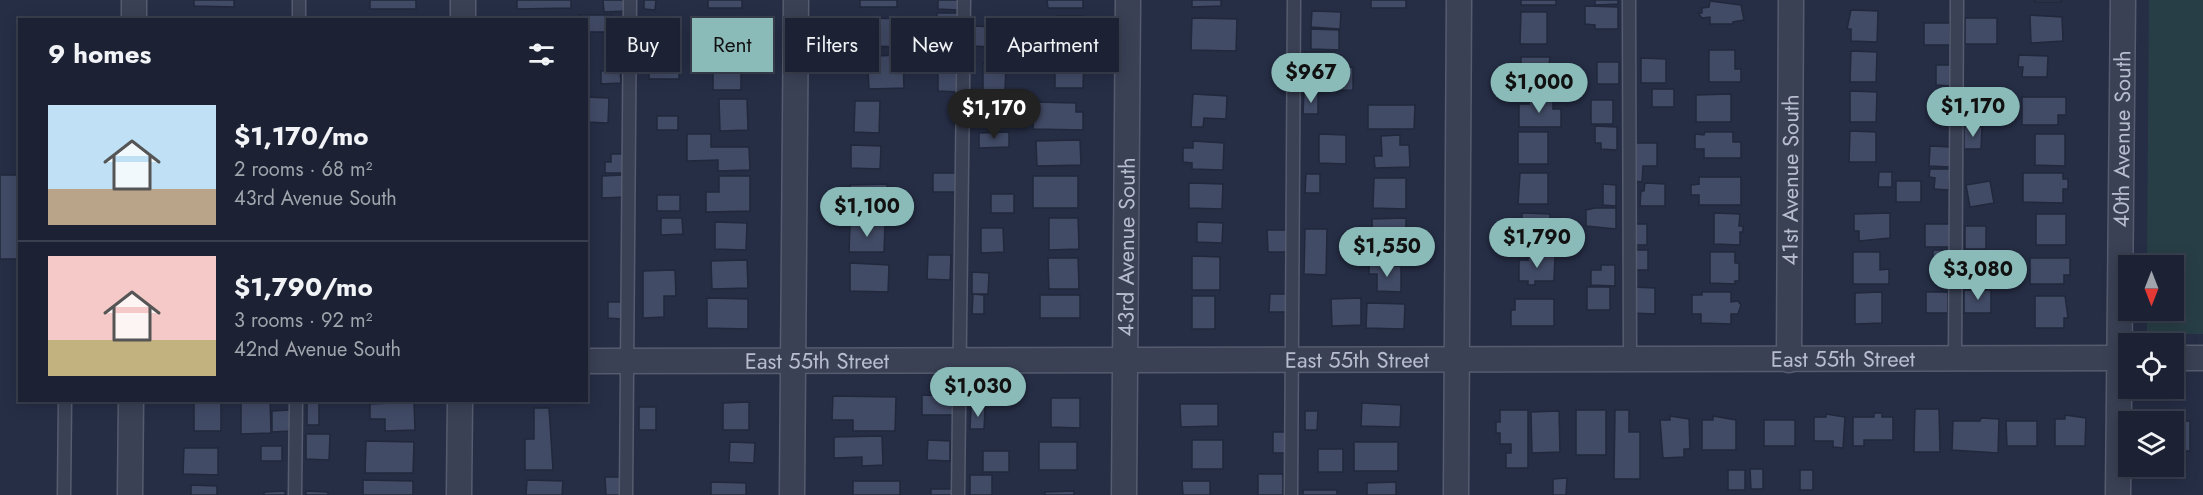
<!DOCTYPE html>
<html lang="en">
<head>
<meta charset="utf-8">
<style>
	:root { --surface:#1c2234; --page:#292f40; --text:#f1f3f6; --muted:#a0a4ac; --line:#3a3f4f; --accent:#8bbbb9 }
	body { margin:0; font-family:Jost,sans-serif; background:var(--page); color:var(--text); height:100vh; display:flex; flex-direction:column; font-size:22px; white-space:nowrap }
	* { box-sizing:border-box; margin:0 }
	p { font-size:20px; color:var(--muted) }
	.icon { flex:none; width:33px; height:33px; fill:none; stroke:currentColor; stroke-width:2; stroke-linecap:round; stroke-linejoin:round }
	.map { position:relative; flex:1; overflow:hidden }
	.panel { position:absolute; left:18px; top:18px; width:570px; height:384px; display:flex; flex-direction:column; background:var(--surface); border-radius:0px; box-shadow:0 3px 15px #0003,0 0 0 2px var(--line) }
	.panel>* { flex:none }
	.hud { position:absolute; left:606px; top:18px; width:570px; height:54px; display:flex; gap:12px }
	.needle { width:39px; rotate:180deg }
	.tools { position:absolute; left:2118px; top:255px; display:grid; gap:12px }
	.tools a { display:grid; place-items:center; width:66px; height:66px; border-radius:0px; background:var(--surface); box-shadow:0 3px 15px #0003,0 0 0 2px var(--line); font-size:30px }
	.price { position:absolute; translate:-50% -51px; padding:0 14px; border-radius:21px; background:var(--accent); color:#111; font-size:20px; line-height:39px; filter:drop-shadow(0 2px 3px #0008) }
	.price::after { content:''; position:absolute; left:50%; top:36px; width:18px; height:14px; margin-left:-9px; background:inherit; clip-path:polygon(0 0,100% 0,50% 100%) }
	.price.selected { background:#222; color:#fff }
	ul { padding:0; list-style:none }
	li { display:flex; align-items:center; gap:18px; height:150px; padding:0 30px }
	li+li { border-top:2px solid var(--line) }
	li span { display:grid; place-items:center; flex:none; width:168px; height:120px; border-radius:0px; color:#555 }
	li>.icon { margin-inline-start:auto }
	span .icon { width:72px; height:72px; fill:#fffc; stroke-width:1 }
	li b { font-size:26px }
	h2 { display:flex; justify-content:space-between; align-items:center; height:72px; padding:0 30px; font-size:26px }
	.pill { padding:0 21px; border-radius:0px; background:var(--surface); box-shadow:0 3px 15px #0003,0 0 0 2px var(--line); font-size:21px; line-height:54px }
	.pill.selected { background:var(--accent); color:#111 }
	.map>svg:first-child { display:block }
	.green { fill:#283e46 }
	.building { fill:#424b66; stroke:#21283c; stroke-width:1.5 }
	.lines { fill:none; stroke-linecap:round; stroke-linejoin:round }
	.service-casing { stroke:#565c6f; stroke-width:15 }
	.minor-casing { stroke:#565c6f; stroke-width:27 }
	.service { stroke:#3a4155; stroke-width:12 }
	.minor { stroke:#3a4155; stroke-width:24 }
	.labels { text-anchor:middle; stroke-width:4.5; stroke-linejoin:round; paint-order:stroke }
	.street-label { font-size:22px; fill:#b8bdce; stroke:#1f263a }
</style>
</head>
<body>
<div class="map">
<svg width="2203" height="495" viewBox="0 0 2203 495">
	<rect width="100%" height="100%" fill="#262e46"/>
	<!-- green -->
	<path class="green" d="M2149,0H2203V334H2147V311L2174,310V266L2147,265Z"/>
	<!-- building -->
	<path class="building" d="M194,0H234V7L194,6Z
		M370,0H416V9H370Z
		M517,0H571V8L517,9Z
		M603,0H626L627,11L604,12Z
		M644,0H656L655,10L644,9Z
		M708,0H742V8H708Z
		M860,0H897V7H860Z
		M938,0H958V10L938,9Z
		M1047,0H1083V8H1048Z
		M1192,0H1221V6L1192,7Z
		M1371,0H1406V8H1371Z
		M1521,0H1556V5H1521Z
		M1595,0H1618V4L1595,5Z
		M2035,0H2061V2H2035Z
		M1710,1L1741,5L1744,20L1733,22V24H1710V17L1702,18L1698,13H1702V8L1709,7Z
		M1585,6L1618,7V29H1595V25L1585,24Z
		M1851,10L1878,11L1877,42L1851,41V29H1847Z
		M1312,11L1341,12L1340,29L1311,27Z
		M1521,12H1547V44H1520Z
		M937,13H961V33L937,34Z
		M580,15H611V32H586V20H580Z
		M2030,15L2062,17L2063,41L2031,43Z
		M1056,16H1083V48H1056Z
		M523,17H552V20H523Z
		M868,18L906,19L905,47L868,46Z
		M1192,18L1237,19L1236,51L1191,50Z
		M1965,18H1997V44H1965Z
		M742,22L743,51H705V23Z
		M1924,23H1950V45H1924Z
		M975,26L991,27V47L974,46Z
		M1311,29L1339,30V50L1311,49Z
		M651,33L673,34V52H650Z
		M1709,50H1735V69H1741V82H1709Z
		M1851,51L1877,52L1876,82H1850Z
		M1305,52H1335V68L1353,67V90L1305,91Z
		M649,54L679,55V79H649Z
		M903,55L904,88L869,89L868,70H875V56Z
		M2019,55L2048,56L2047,77H2022L2023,67H2018Z
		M1055,56H1084L1083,88H1055Z
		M1521,57H1550L1546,86H1521Z
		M1641,58L1666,59V83H1641Z
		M741,59V90H713V60Z
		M1597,62H1619V84H1597Z
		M983,63L1006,64L1005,91L983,90Z
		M1936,65H1952L1951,86L1936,85Z
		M938,69L959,70V92L938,91Z
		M620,70L621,83L601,84V71Z
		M1652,89H1674V107H1652Z
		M1850,91L1877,92L1876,122H1850Z
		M985,92L1007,93L1006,121L984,120Z
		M1935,92H1950V112H1935Z
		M1304,93H1318V114H1303Z
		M1193,94L1227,96L1226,119L1204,118L1203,127H1191Z
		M1731,94V122H1696V95Z
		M586,97L609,98L608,123L586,122Z
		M1529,97L1553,100V109H1561V127H1519V104H1529Z
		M2022,97H2066V115H2058V125H2022Z
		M719,99H747L748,130L720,131Z
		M1591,100H1613V124H1591Z
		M855,101H880L879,133L854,132Z
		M1034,102L1076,103V112H1083V130L1033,129Z
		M1368,105H1415L1414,129H1368Z
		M1981,107V125H1967V108Z
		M657,116H678V130H657Z
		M1595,126L1617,127V150L1601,149V143H1595Z
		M1964,126L1982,127L1981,149H1964Z
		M1850,131L1876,132V162H1849Z
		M1009,132V147L979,148V133Z
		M1518,132H1548V164H1518Z
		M1705,132H1733V142H1741V158H1704V149H1695V134L1704,135Z
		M687,134H711V147H749L750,170L718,171V160L687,161Z
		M1319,134L1346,135V164L1319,163Z
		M2035,134H2065V166L2035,165Z
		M1400,135V145H1409L1410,167L1375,168L1374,156H1382L1381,136Z
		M1080,140L1081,165L1037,166L1036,141Z
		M1193,141L1224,143L1223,170L1192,169V163L1183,162V148H1193Z
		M1632,143H1657V166H1643L1642,182L1633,181Z
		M851,145L881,146L880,169L851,168Z
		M1930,146L1951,147L1950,167L1929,166Z
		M611,154H624V173H605V162H611Z
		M1930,169H1950L1949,190L1934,189L1935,178L1929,177Z
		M1879,172H1892V187H1878Z
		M933,173H957V192H933Z
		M1520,173H1548V204H1518Z
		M2023,173H2063V179H2068V189H2063V203L2023,202Z
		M1306,174H1320V193H1305Z
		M0,175H20V259H0Z
		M625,175V197L602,198V176Z
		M719,176H750V211L706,212V192H719Z
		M1033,176H1078V208H1033Z
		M1699,177H1741V205H1699V195H1691V185L1699,184Z
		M1374,178H1406V209L1373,208Z
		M1896,181H1921V202H1896Z
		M1990,181L1994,203L1970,207L1966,185Z
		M1189,183L1223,184L1222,209L1189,208Z
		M1645,183L1665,184V206H1640L1641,191H1644Z
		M887,184L888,211L851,212L850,185Z
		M1603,184L1616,185V206L1603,205Z
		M991,194H1014V213H991Z
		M657,195H680V211H657Z
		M1595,208H1616V229L1586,226V210Z
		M1522,213L1550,214V223H1562V238H1550V245L1518,244V225H1522Z
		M1714,213L1740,214L1739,226H1743V232H1740V245L1714,244Z
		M1890,213V238L1859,241V231H1854V214Z
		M2036,214H2066V245H2036Z
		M661,218H682L683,234L661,235Z
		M1049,218H1078L1079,249L1049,250Z
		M1406,218V250H1373L1372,219Z
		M715,222L747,223L746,250L715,249Z
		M1197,222L1223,223L1222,243L1197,242Z
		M1633,224H1647V245H1632Z
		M1925,224H1950L1949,247H1925Z
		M850,225H885L884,252H849Z
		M1965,226H1986V249H1965Z
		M981,228H1003L1004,252L981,253Z
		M1305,229H1327L1326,275L1304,274Z
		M1267,230H1289L1290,252H1268Z
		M1633,250H1648V270H1633Z
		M1933,250H1948V271H1933Z
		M1710,252H1735V263H1739V281H1735V284L1710,283Z
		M1853,252H1880V270L1889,269V284H1853Z
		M928,255H951L950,280L927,279Z
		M1192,256L1220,257V290H1192Z
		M1528,256H1555L1554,281H1535V285H1528V281H1519V260H1528Z
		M1048,258H1078L1079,289H1049Z
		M2030,258H2070V275H2064V284H2030Z
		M747,260L748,288L712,289L711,261Z
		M850,263L889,265L888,292L850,291Z
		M1369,265L1401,266V292L1377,291V274H1369Z
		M1601,265H1615V286L1591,285V270H1601Z
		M1965,266H1988V288H1965Z
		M675,270L676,296H664V317L643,318V271Z
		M972,272L989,273L988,294H972Z
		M1587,287H1610V310H1587Z
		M1632,287L1655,288V314L1631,313Z
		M1964,290H1991V313H1964Z
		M1702,292H1731V302L1738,301L1741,305L1738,314H1731V324L1701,323V314H1692V295H1702Z
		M1882,292V323L1855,324V293Z
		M1926,292H1948V313H1926Z
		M973,294L984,295V314H972Z
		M1270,294H1286V312H1269Z
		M1040,295H1080V318H1040Z
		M1192,296H1215V329H1192Z
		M2035,296H2065L2068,318H2064V328H2035Z
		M707,298L748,299V329L707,328Z
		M1361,298V325L1332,326L1331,299Z
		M1515,299H1554V326H1511V310H1515Z
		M608,302H622L621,319L608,318Z
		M1367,303L1405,304L1404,329L1366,328Z
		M922,395L956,396L955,415H922Z
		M833,396L896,397L895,431H853V420H832Z
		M1051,398H1080V428L1051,427Z
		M194,400H221V431H194Z
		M241,400H270L271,433L241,434Z
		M307,400H319V425H307Z
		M414,402L415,430L385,431V419H370V404Z
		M749,402V430H723V403Z
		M1362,403L1401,405L1400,427L1361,426Z
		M1180,404H1218V426L1181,427Z
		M639,407H656V430H639Z
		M534,408H549L553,470H525V439H534Z
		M971,408H985L984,429H970Z
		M1915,409H1939L1940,452H1914Z
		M290,410V431L272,432V411Z
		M1500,410H1528V468H1506V453H1511V444H1500V433H1496V422H1500Z
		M1576,410H1606V455H1576Z
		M1615,410H1629V432H1640V479H1614Z
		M1305,411H1318L1317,430H1305Z
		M1559,411L1560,452L1532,453L1531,412Z
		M1874,413H1882V417H1893V440H1864V446H1853V417H1874Z
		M1826,414L1845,417L1843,448L1833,447V441H1814V417H1826Z
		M2065,415L2086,418L2085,446H2055V419H2065Z
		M1670,416L1689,419L1690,449H1684V457L1663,458L1660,420H1670Z
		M1713,416L1736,420V450H1702V420H1713Z
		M1981,418L1999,419L1998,453L1952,450L1953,421H1980Z
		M1764,420H1795V446H1764Z
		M2006,421H2037V446H2007Z
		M2159,421H2190V451H2174V422Z
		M1273,432H1287V453H1273Z
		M306,434H330L329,460L306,459Z
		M882,436L883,465L862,466V457L834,458V437Z
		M928,440L950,441V461L927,460Z
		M1192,440H1223V469H1192Z
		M366,441L414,442L413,473H365Z
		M730,442L755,443L754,463L729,462Z
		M1039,442H1077V470H1039Z
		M1354,442H1398V471H1354Z
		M261,446H282V461H261Z
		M184,448H218V475L183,474Z
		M1318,449H1343V472H1318Z
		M983,451H1009V472H983Z
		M1750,469H1763V489H1751Z
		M1728,470H1745V490H1728Z
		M1800,470H1813V490H1800Z
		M1258,474H1283V495H1258Z
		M970,475H992V495H970Z
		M605,477H622L623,495H606Z
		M1567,478L1566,495H1553V479Z
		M363,480L413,481V495H363Z
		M527,480L563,481L562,495H526Z
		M853,481H900V495H853Z
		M1182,481H1210V495H1183Z
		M711,482L746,483V495H711Z
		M1396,482V495H1367V483Z
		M191,485L217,486V495H191Z
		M931,489H955V495H931Z
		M1303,490H1337V495H1303Z
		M285,491V495H264V492Z
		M306,491L328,492V495H306Z
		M1074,491V495H1045V492Z"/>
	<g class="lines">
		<!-- service casing -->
		<g class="service-casing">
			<path id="service" d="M1629,0L1630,360
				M299,20V0
				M1955,360L1957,0
				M64,495L65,400
				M295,495L296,400
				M626,495L630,0
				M958,495L964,0
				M1291,495L1294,0"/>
		</g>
		<!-- minor casing -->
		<g class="minor-casing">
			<g id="minor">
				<path d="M134,20V0"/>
				<path d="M463,20V0"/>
				<path d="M2174,358H2203"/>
				<path id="s1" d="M1789,360L1791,0"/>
				<path id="s2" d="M586,361L2128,358"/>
				<path d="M130,495L131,400"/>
				<path d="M459,495L460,400"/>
				<path d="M792,495L796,0"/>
				<path id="s3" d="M1124,495L1128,0"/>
				<path d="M1456,495L1459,0"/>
				<path id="s4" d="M2118,495L2123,0"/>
			</g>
		</g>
		<!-- service -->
		<use href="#service" class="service"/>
		<!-- minor -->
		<use href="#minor" class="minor"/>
	</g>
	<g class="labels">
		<!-- street labels -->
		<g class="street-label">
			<text dy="8" stroke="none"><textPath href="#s4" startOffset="356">40th Avenue South</textPath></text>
			<text dy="8" stroke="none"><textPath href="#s1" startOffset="180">41st Avenue South</textPath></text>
			<text dy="8" stroke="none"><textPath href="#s3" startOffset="248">43rd Avenue South</textPath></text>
			<text dy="8" stroke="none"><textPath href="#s2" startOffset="771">East 55th Street</textPath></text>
			<text dy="8" stroke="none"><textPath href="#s2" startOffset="1257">East 55th Street</textPath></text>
			<text dy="8" stroke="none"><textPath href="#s2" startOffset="231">East 55th Street</textPath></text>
		</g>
	</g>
</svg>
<div class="tools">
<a><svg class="needle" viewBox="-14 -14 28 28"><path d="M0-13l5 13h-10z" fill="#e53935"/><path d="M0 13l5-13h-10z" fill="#a0a4ac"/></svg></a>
<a><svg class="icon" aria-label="locate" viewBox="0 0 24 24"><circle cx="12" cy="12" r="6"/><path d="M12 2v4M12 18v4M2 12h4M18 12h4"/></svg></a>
<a><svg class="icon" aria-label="layers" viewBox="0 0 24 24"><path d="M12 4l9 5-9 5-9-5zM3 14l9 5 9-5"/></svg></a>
</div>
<b class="price" style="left:1311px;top:104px">$967</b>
<b class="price" style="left:1539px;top:114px">$1,000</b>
<b class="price" style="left:1973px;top:138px">$1,170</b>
<b class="price selected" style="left:994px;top:140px">$1,170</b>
<b class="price" style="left:867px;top:238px">$1,100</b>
<b class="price" style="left:1537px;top:269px">$1,790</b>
<b class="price" style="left:1387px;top:278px">$1,550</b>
<b class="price" style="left:1978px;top:301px">$3,080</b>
<b class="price" style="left:978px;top:418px">$1,030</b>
<div class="hud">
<a class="pill">Buy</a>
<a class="pill selected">Rent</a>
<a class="pill">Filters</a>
<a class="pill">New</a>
<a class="pill">Apartment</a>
</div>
<section class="panel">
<h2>9 homes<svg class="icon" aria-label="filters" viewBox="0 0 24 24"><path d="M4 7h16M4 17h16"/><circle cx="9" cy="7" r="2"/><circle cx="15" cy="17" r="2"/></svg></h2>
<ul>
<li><span style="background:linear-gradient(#bfe0f5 70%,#b9a48a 0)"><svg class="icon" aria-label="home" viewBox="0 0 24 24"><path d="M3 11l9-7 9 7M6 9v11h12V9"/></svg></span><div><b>$1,170/mo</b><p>2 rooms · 68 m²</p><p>43rd Avenue South</p></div></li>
<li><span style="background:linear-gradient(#f6c9c9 70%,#c2b280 0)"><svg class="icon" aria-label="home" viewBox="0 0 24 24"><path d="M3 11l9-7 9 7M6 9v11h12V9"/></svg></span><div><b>$1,790/mo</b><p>3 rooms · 92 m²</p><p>42nd Avenue South</p></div></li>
</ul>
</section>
</div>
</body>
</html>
